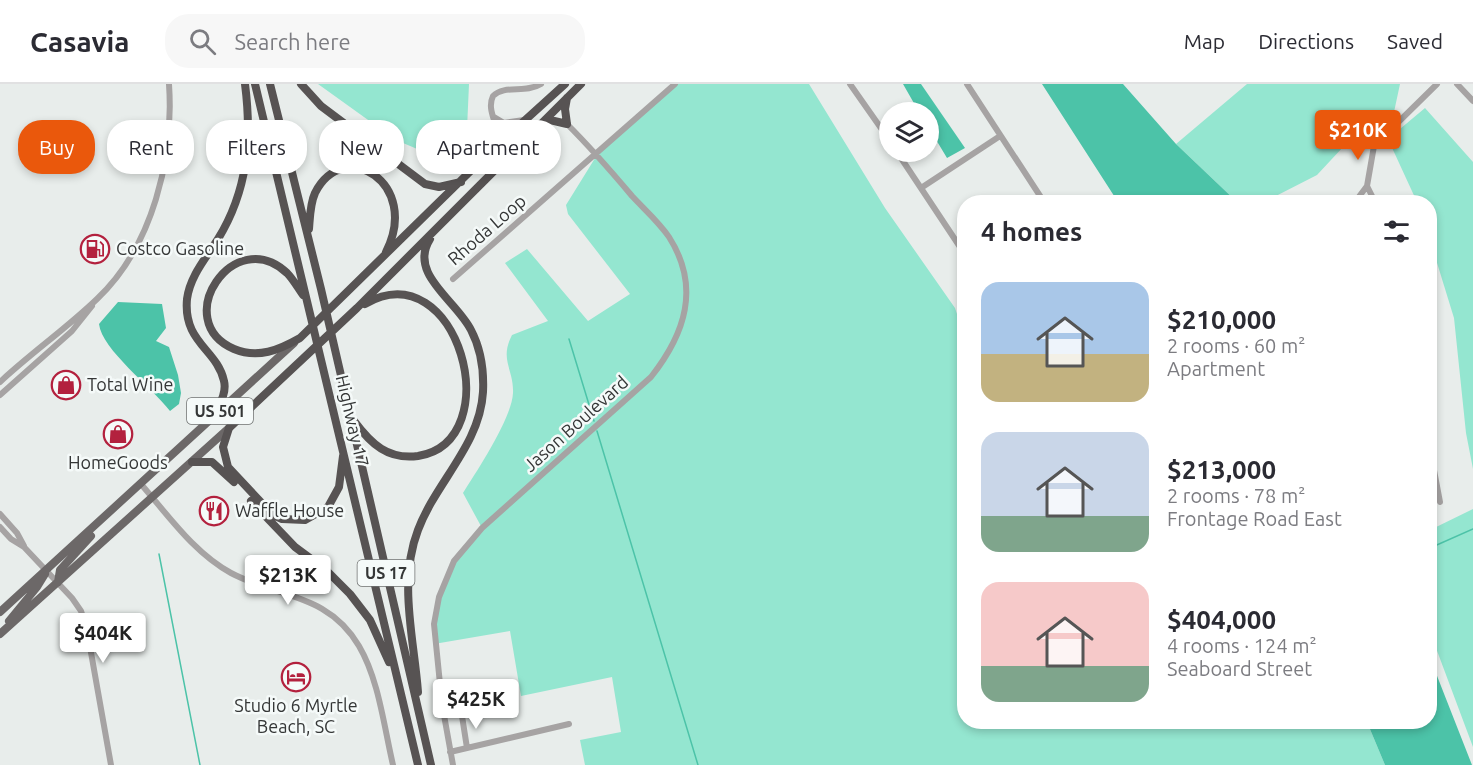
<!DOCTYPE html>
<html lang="en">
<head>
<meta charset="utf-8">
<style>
	:root { --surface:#fff; --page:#f7f7f7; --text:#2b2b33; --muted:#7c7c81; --line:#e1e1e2; --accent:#ea580c }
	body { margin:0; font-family:Ubuntu,sans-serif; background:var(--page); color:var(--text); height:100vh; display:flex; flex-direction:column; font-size:22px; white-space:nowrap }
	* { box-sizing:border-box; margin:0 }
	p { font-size:20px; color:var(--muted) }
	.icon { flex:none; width:33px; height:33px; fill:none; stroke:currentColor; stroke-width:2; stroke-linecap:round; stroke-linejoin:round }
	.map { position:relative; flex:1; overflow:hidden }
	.side { position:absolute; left:957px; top:111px; width:480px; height:534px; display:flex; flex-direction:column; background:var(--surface); border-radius:24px; box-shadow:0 3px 9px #0003 }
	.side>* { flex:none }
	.hud { position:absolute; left:18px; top:36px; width:570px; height:54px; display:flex; gap:12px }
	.tools { position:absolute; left:879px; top:18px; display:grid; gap:12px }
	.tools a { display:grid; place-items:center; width:60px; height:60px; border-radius:50%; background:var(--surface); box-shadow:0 3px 9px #0003; font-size:30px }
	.price { position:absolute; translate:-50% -51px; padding:0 14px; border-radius:6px; background:#fff; color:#222; font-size:20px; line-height:39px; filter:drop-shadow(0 2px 3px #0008) }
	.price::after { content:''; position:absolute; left:50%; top:36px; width:18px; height:14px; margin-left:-9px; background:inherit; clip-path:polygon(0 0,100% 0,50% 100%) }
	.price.selected { background:var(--accent); color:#fff }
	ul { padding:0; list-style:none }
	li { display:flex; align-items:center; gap:18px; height:150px; padding:0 24px }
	li span { display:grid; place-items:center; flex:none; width:168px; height:120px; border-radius:18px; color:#555 }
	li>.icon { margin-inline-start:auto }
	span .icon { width:72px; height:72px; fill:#fffc; stroke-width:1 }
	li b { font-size:26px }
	h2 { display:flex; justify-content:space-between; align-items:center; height:72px; padding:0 24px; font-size:26px }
	.tag { padding:0 21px; border-radius:24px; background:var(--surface); box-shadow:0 3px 9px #0003; font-size:21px; line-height:54px }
	.tag.selected { background:var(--accent); color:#fff }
	header { display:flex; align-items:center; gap:36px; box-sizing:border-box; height:84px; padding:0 30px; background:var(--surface); border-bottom:2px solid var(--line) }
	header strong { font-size:28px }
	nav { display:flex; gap:33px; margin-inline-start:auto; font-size:21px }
	.search { width:420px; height:54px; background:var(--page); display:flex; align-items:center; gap:15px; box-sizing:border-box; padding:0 21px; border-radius:24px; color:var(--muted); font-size:22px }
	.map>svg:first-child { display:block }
	.green { fill:#94e6d0 }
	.water { fill:#4cc3a8 }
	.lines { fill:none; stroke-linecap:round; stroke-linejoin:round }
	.stream { stroke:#4cc3a8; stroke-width:1.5 }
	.minor { stroke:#a6a3a3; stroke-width:6 }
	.major { stroke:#6c6868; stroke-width:8 }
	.highway { stroke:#575353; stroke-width:8 }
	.labels { text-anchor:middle; stroke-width:5; stroke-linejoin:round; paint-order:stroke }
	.shield { fill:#f5faf9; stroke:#6f7271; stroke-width:1.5 }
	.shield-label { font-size:16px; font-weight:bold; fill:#353737 }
	.street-label { font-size:18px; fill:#353737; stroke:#f5faf9 }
	.poi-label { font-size:18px; fill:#353737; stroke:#f5faf9; text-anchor:start }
</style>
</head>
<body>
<header>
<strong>Casavia</strong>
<div class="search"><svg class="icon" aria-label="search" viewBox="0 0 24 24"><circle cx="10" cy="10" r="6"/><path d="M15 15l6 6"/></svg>Search here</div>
<nav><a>Map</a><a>Directions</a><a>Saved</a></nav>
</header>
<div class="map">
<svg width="1473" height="681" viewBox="0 0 1473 681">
	<rect width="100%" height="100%" fill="#e8edeb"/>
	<!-- green -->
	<path class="green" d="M318,0H469L467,45L436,73L396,56Z
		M675,0H809L885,124L955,224L964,251V638H1367L1385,681H585L580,656L621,648L612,593L521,612L510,547L434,560L439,513L454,477L482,444L463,409C477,387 512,334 513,309C514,285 499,276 512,251L548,237L505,179L527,165L588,237L630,210L568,130L566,121L597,71Z
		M1247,0H1400L1394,28L1344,62L1317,91L1264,118H1237L1176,60Z
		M1425,24L1473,78V385L1466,349L1454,234L1430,156V118H1417L1388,55Z
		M1473,425V663L1430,548V446Z"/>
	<!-- water -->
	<path class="water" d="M903,0H921L965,64L947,74L929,44L928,28H919Z
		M1042,0H1123L1176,60L1237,118H1118Z
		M118,218L162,220L166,244L156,257L169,263L178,291L181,309L179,320L170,327C151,302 102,266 99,240Z
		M1430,574L1472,681H1385L1367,638H1430Z"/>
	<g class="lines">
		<!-- stream -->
		<path class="stream" d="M569,255L594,337
			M597,347L698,681
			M1430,464L1473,445
			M159,470L200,681"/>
		<!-- minor -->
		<path class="minor" d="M850,0L890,57
			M967,0L1044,118
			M1457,0L1473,17
			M494,33L504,39L524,36
			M495,62C503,43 485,29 493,12C505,0 525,10 541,0
			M897,68L964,169
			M921,104L1000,52
			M1299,116L1301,118
			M1355,118L1367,102
			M1375,118L1367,102L1374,62L1437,0
			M453,195L675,0
			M0,298C31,269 67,244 97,215C153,162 174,74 169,0
			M0,311L72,247L92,222
			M1430,365L1440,418
			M140,399C168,431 194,469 231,489C278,514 328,509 359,562C379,596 384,643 393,681
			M0,430L17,449L24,462
			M0,443L11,455L24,463L72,514L81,527L87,546L111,681
			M462,632L467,664
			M450,668L569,640
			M453,681L442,620L434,540L439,513L454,477L482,444L651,293C685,250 701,203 669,153C659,138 644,125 632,112C611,87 590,63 567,40"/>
		<!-- major -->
		<path class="major" d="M58,498L60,486L91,452
			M0,528L294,259
			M9,537L37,503L45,490
			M0,550L229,344"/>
		<!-- highway -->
		<path class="highway" d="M255,0L418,681
			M270,0L321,205L431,681
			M301,0L321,22L425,100L439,103L461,98
			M542,39L550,36L567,40
			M567,40L565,25L567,14
			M309,145C310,133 310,120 315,109C344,52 421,99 386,168
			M303,211C298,204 293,195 287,189C234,139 169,237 234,265C258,275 279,266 300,254L492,66L565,0
			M214,332C219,321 227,309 224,297C217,265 183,259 187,215C190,192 206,174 218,155C248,106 252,55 245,0
			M354,337C371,360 388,376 418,372C510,357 458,166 365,220
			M343,372L339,403L328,423L305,436L282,435L273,431L228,383L223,363L229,344L357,224L581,0
			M192,378H212L234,398
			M251,417L295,463L326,486L350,510L370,536L389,578
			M418,608C414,554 398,498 418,446C436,398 480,361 483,308C484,287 481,265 471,246C456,216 408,190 430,155"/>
	</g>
	<!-- icons -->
	<defs>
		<g id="fuel-ring" transform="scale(1.5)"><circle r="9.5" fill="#f5faf9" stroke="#b3213e" stroke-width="1.5"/><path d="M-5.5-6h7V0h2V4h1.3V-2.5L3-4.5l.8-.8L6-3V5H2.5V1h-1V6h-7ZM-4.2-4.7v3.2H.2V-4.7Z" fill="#b3213e"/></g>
		<g id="shop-ring" transform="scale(1.5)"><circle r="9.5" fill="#f5faf9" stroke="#b3213e" stroke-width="1.5"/><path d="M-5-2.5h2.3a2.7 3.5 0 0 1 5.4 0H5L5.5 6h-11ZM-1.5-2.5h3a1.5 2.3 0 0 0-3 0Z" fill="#b3213e"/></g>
		<g id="restaurant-ring" transform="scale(1.5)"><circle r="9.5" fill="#f5faf9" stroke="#b3213e" stroke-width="1.5"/><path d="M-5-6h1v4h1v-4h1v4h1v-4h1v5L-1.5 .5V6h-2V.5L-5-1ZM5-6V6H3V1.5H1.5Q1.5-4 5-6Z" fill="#b3213e"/></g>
		<g id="hotel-ring" transform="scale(1.5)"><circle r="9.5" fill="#f5faf9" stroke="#b3213e" stroke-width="1.5"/><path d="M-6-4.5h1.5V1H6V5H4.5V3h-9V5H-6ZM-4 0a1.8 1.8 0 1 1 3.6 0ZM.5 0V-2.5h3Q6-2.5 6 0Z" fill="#b3213e"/></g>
	</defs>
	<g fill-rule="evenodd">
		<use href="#fuel-ring" x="95" y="165"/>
		<use href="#shop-ring" x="66" y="301"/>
		<use href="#shop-ring" x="118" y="350"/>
		<use href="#restaurant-ring" x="214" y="427"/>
		<use href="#hotel-ring" x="296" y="593"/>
	</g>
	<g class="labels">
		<!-- shield labels -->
		<g class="shield">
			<rect x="187" y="314" width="66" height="26" rx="4.5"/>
			<rect x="357.5" y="476" width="57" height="26" rx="4.5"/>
		</g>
		<g class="shield-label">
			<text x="220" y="333">US 501</text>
			<text x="386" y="495">US 17</text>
		</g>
		<!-- street labels -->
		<g class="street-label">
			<text transform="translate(487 146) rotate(-41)" y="6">Rhoda Loop</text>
			<text transform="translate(352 337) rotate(77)" y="6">Highway 17</text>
			<text transform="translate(576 340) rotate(-42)" y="6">Jason Boulevard</text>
		</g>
		<!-- poi labels -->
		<g class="poi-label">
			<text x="116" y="171">Costco Gasoline</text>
			<text x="87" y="307">Total Wine</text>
			<text x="118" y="385" text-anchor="middle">HomeGoods</text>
			<text x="235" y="433">Waffle House</text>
			<text x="296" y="628" text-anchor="middle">Studio 6 Myrtle<tspan x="296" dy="21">Beach, SC</tspan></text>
		</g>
	</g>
</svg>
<div class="tools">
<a><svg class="icon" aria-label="layers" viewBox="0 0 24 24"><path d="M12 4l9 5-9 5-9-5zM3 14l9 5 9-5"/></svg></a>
</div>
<b class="price selected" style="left:1358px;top:77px">$210K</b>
<b class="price" style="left:288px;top:522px">$213K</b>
<b class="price" style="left:103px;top:580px">$404K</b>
<b class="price" style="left:476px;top:646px">$425K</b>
<div class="hud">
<a class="tag selected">Buy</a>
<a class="tag">Rent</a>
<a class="tag">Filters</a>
<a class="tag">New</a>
<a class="tag">Apartment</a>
</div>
<section class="side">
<h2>4 homes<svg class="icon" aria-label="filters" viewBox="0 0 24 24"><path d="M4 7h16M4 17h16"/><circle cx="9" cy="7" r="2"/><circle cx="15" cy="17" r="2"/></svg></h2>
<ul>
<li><span style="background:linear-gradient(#a9c7e8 60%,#c2b280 0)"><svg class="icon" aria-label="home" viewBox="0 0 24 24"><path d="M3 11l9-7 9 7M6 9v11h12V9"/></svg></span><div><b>$210,000</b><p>2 rooms · 60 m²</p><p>Apartment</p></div></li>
<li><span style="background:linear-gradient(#c9d6e8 70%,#7fa58c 0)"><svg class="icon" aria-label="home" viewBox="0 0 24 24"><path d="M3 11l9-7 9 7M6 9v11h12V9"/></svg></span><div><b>$213,000</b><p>2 rooms · 78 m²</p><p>Frontage Road East</p></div></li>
<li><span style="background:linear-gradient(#f6c9c9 70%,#7fa58c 0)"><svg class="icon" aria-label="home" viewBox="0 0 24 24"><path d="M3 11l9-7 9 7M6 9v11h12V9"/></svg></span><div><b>$404,000</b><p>4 rooms · 124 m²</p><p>Seaboard Street</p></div></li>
</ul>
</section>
</div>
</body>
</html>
